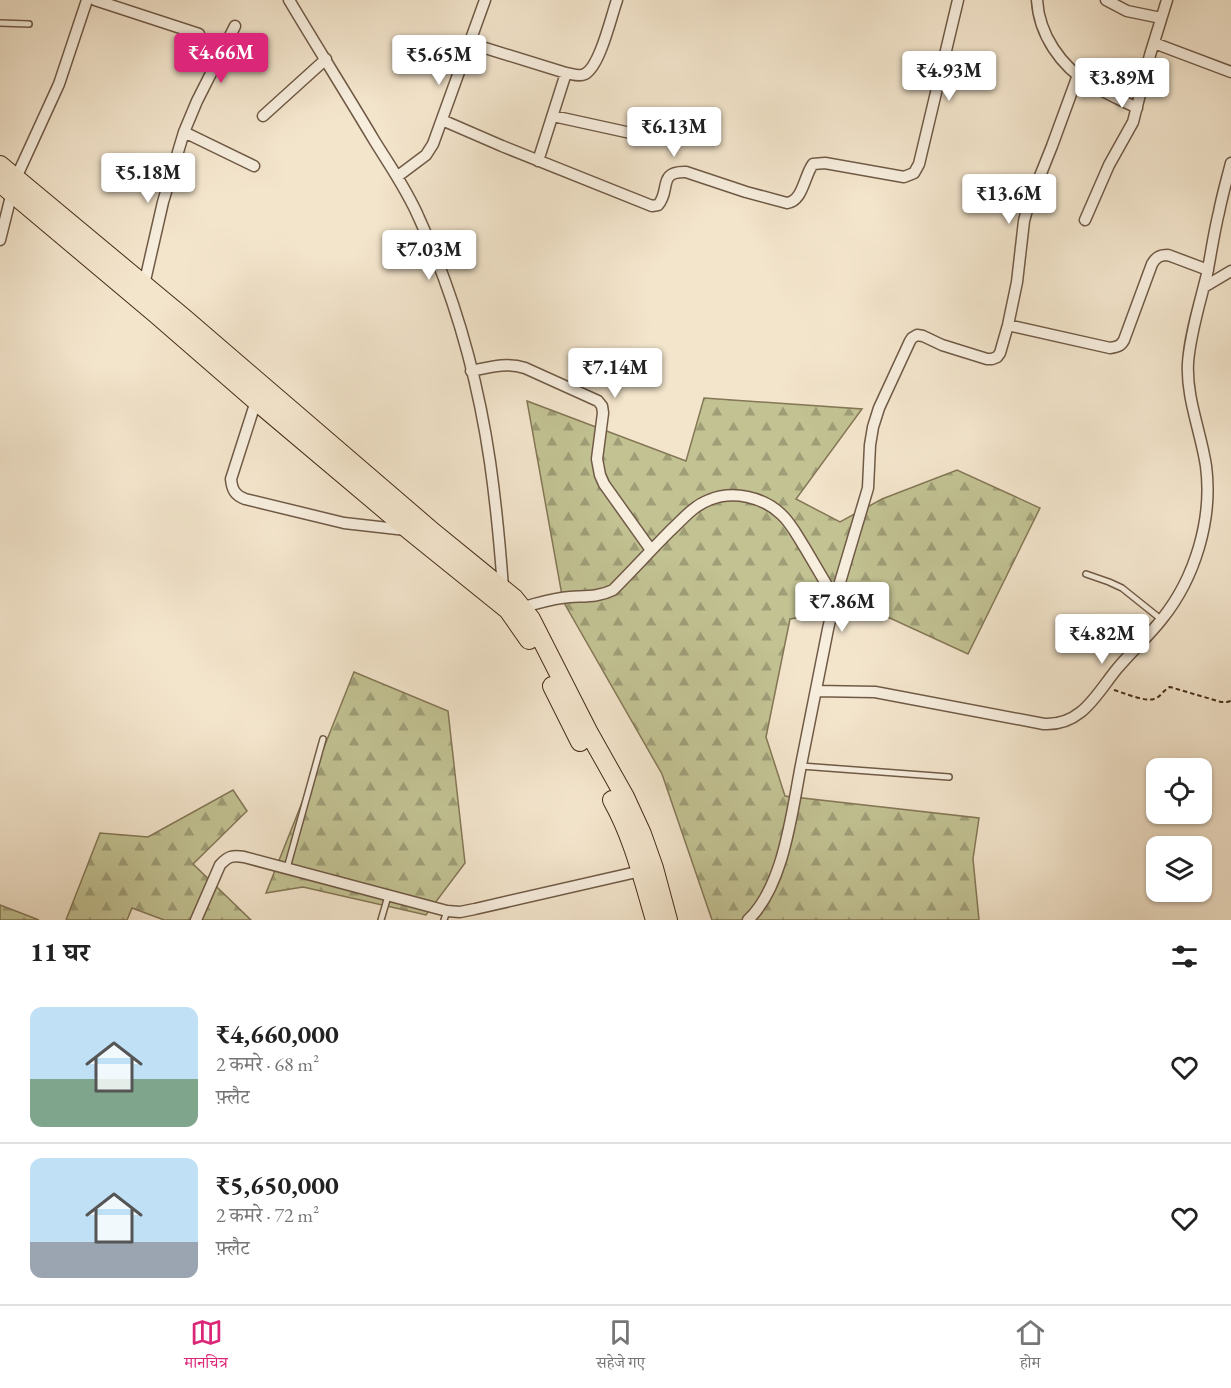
<!DOCTYPE html>
<html lang="hi">
<head>
<meta charset="utf-8">
<style>
	:root { --surface:#fff; --page:#f6f6f6; --text:#222; --muted:#767676; --line:#e0e0e0; --accent:#db2777 }
	body { margin:0; font-family:"EB Garamond","Noto Serif Devanagari",serif; background:var(--page); color:var(--text); height:100vh; display:flex; flex-direction:column; font-size:22px; white-space:nowrap }
	* { box-sizing:border-box; margin:0 }
	p { font-size:20px; color:var(--muted) }
	.icon { flex:none; width:33px; height:33px; fill:none; stroke:currentColor; stroke-width:2; stroke-linecap:round; stroke-linejoin:round }
	.map { position:relative; height:920px; overflow:hidden }
	.drawer { display:flex; flex-direction:column; background:var(--surface); flex:1 }
	.drawer>* { flex:none }
	.buttons { position:absolute; left:1146px; top:758px; display:grid; gap:12px }
	.buttons a { display:grid; place-items:center; width:66px; height:66px; border-radius:12px; background:var(--surface); box-shadow:0 2px 4px #0004; font-size:30px }
	.price { position:absolute; translate:-50% -51px; padding:0 14px; border-radius:6px; background:#fff; color:#222; font-size:20px; line-height:39px; filter:drop-shadow(0 2px 3px #0008) }
	.price::after { content:''; position:absolute; left:50%; top:36px; width:18px; height:14px; margin-left:-9px; background:inherit; clip-path:polygon(0 0,100% 0,50% 100%) }
	.price.active { background:var(--accent); color:#fff }
	ul { padding:0; list-style:none }
	li { display:flex; align-items:center; gap:18px; height:150px; padding:0 30px }
	li+li { border-top:2px solid var(--line) }
	li span { display:grid; place-items:center; flex:none; width:168px; height:120px; border-radius:12px; color:#555 }
	li>.icon { margin-inline-start:auto }
	span .icon { width:72px; height:72px; fill:#fffc; stroke-width:1 }
	li b { font-size:26px }
	h2 { display:flex; justify-content:space-between; align-items:center; height:72px; padding:0 30px; font-size:26px }
	.dock { display:flex; justify-content:space-around; align-items:center; height:84px; border-top:2px solid var(--line); background:var(--surface); font-size:16px; color:var(--muted) }
	.dock a { display:grid; justify-items:center; gap:3px }
	.dock .active { color:var(--accent) }
	.map>svg:first-child { display:block }
	.forest { fill:url(#forest-firs); stroke:#847756; stroke-width:1.5 }
	.lines { fill:none; stroke-linecap:round; stroke-linejoin:round }
	.lane-casing { stroke:#705a46; stroke-width:8 }
	.street-casing { stroke:#705a46; stroke-width:13 }
	.highway-casing { stroke:#452c19; stroke-width:20 }
	.path { stroke:#452c19; stroke-width:2; stroke-dasharray:4.5 3; stroke-linecap:butt }
	.lane { stroke:#f7eede; stroke-width:5 }
	.street { stroke:#f7eede; stroke-width:10 }
	.highway { stroke:#f3e5cc; stroke-width:18 }
</style>
</head>
<body>
<div class="map">
<svg width="1231" height="920" viewBox="0 0 1231 920">
	<defs>
		<pattern id="forest-firs" width="22" height="20" patternUnits="userSpaceOnUse" patternTransform="scale(1.5)"><rect width="22" height="20" fill="#c2c293"/><path d="M5 1l3.5 6h-7zM16 11l3.5 6h-7z" fill="#9f9e77"/></pattern>
	</defs>
	<rect width="100%" height="100%" fill="#f3e5cc"/>
	<filter id="stains"><feTurbulence type="fractalNoise" baseFrequency=".00333" numOctaves="4"/><feColorMatrix values="0 0 0 0 .2 0 0 0 0 .09 0 0 0 0 .02 0 0 0 .5 -.17"/></filter>
	<radialGradient id="worn" r=".72"><stop offset=".6" stop-color="#630" stop-opacity="0"/><stop offset="1" stop-color="#630" stop-opacity=".3"/></radialGradient>
	<!-- forest -->
	<path class="forest" d="M704,398L862,409L796,499L840,522L882,499L957,470L1040,508L968,654L866,607L790,619L766,737L785,796L979,818L973,859L979,920H712L662,774L563,601L527,401L686,461Z
		M354,672L448,711L465,863L426,915L303,887L266,893Z
		M233,790L247,811L193,864L251,920H164L132,908L127,920H66L100,833L148,837Z
		M0,905L39,920H0Z"/>
	<g class="lines">
		<!-- lane casing -->
		<g class="lane-casing">
			<path id="lane" d="M0,23L29,24
				M1086,574L1109,582L1122,588L1162,620
				M801,766L949,777
				M287,868L323,739
				M381,920L388,896
				M444,920L447,911"/>
		</g>
		<!-- street casing -->
		<g class="street-casing">
			<path id="street" d="M95,0L199,34
				M289,0C317,47 346,93 374,140C390,166 407,190 419,218C454,294 478,380 490,462C496,504 500,546 503,588
				M1037,0C1039,35 1061,66 1090,84C1105,93 1121,100 1137,108
				M1106,0L1127,11L1161,18
				M469,43L566,73C573,74 579,77 585,74C600,66 611,17 617,0
				M1154,43L1231,72
				M263,116L326,59
				M553,116L658,139
				M442,120L502,146L652,206L658,205C671,191 657,171 686,172L746,192L787,203C803,201 804,176 813,164L825,163L904,177L914,173L919,164L958,0
				M184,132L254,166
				M538,161L566,73
				M398,176L426,155L433,144L485,0
				M16,178L59,84L87,0
				M1085,220L1109,165L1133,122L1150,55L1167,0
				M0,240L12,192
				M144,285L163,202L184,132L197,101L235,26
				M1204,287L1231,271
				M1008,325L1110,348C1117,347 1121,346 1124,340L1152,264C1156,257 1160,255 1168,255L1208,270
				M471,371C490,367 507,362 525,368L598,401L602,406L603,413L597,459L600,475L604,484L651,550
				M256,401L231,479C232,490 235,495 245,499L344,523L406,530
				M523,607C539,603 554,598 570,597C586,596 599,597 613,590C632,571 651,550 670,531C682,520 693,506 709,500C733,490 763,497 781,514C791,523 798,537 805,548C815,565 825,582 835,599
				M816,691L875,692L1044,724C1081,726 1096,695 1116,670C1131,652 1148,637 1162,619C1195,578 1213,519 1206,466C1201,432 1186,398 1188,363C1190,334 1200,303 1207,274C1211,254 1214,232 1219,212C1222,196 1227,179 1231,163
				M196,920L220,865C228,856 233,855 244,857L447,911L460,912L475,909L641,871
				M748,920C785,885 792,809 802,760C811,716 819,673 828,629L835,599L868,488L870,445L873,427L879,408L910,341L912,338L917,335L923,336L942,345L987,359H992L997,357L1000,353L1008,325L1017,282L1024,221L1028,206L1052,146L1078,75"/>
		</g>
		<!-- highway casing -->
		<g class="highway-casing">
			<path id="highway" d="M0,165L184,318L433,532L514,598L531,619L589,733L625,797L642,834L654,868L668,920
				M0,183L156,314L256,401L409,530L508,610L529,640
				M552,686L580,742
				M612,800C633,837 643,880 655,920"/>
		</g>
		<!-- path -->
		<path class="path" d="M1114,690C1124,693 1145,702 1154,699C1161,697 1163,690 1170,687L1221,702H1227L1231,701"/>
		<!-- lane -->
		<use href="#lane" class="lane"/>
		<!-- street -->
		<use href="#street" class="street"/>
		<!-- highway -->
		<use href="#highway" class="highway"/>
	</g>
	<rect width="100%" height="100%" filter="url(#stains)"/>
	<rect width="100%" height="100%" fill="url(#worn)"/>
</svg>
<div class="buttons">
<a><svg class="icon" aria-label="locate" viewBox="0 0 24 24"><circle cx="12" cy="12" r="6"/><path d="M12 2v4M12 18v4M2 12h4M18 12h4"/></svg></a>
<a><svg class="icon" aria-label="layers" viewBox="0 0 24 24"><path d="M12 4l9 5-9 5-9-5zM3 14l9 5 9-5"/></svg></a>
</div>
<b class="price active" style="left:221px;top:84px">₹4.66M</b>
<b class="price" style="left:439px;top:86px">₹5.65M</b>
<b class="price" style="left:949px;top:102px">₹4.93M</b>
<b class="price" style="left:1122px;top:109px">₹3.89M</b>
<b class="price" style="left:674px;top:158px">₹6.13M</b>
<b class="price" style="left:148px;top:204px">₹5.18M</b>
<b class="price" style="left:1009px;top:225px">₹13.6M</b>
<b class="price" style="left:429px;top:281px">₹7.03M</b>
<b class="price" style="left:615px;top:399px">₹7.14M</b>
<b class="price" style="left:842px;top:633px">₹7.86M</b>
<b class="price" style="left:1102px;top:665px">₹4.82M</b>
</div>
<section class="drawer">
<h2>11 घर<svg class="icon" aria-label="filters" viewBox="0 0 24 24"><path d="M4 7h16M4 17h16"/><circle cx="9" cy="7" r="2"/><circle cx="15" cy="17" r="2"/></svg></h2>
<ul>
<li><span style="background:linear-gradient(#bfe0f5 60%,#7fa58c 0)"><svg class="icon" aria-label="home" viewBox="0 0 24 24"><path d="M3 11l9-7 9 7M6 9v11h12V9"/></svg></span><div><b>₹4,660,000</b><p>2 कमरे · 68 m²</p><p>फ़्लैट</p></div><svg class="icon" aria-label="heart" viewBox="0 0 24 24"><path d="M12 20l-8-8c-3-5 5-10 8-4 3-6 11-1 8 4z"/></svg></li>
<li><span style="background:linear-gradient(#bfe0f5 70%,#9aa5b1 0)"><svg class="icon" aria-label="home" viewBox="0 0 24 24"><path d="M3 11l9-7 9 7M6 9v11h12V9"/></svg></span><div><b>₹5,650,000</b><p>2 कमरे · 72 m²</p><p>फ़्लैट</p></div><svg class="icon" aria-label="heart" viewBox="0 0 24 24"><path d="M12 20l-8-8c-3-5 5-10 8-4 3-6 11-1 8 4z"/></svg></li>
</ul>
</section>
<nav class="dock">
<a class="active"><svg class="icon" aria-label="map" viewBox="0 0 24 24"><path d="M3 6l6-2 6 2 6-2v14l-6 2-6-2-6 2zM9 4v14M15 6v14"/></svg>मानचित्र</a>
<a><svg class="icon" aria-label="saved" viewBox="0 0 24 24"><path d="M7 4h10v16l-5-4-5 4z"/></svg>सहेजे गए</a>
<a><svg class="icon" aria-label="home" viewBox="0 0 24 24"><path d="M3 11l9-7 9 7M6 9v11h12V9"/></svg>होम</a>
</nav>
</body>
</html>
